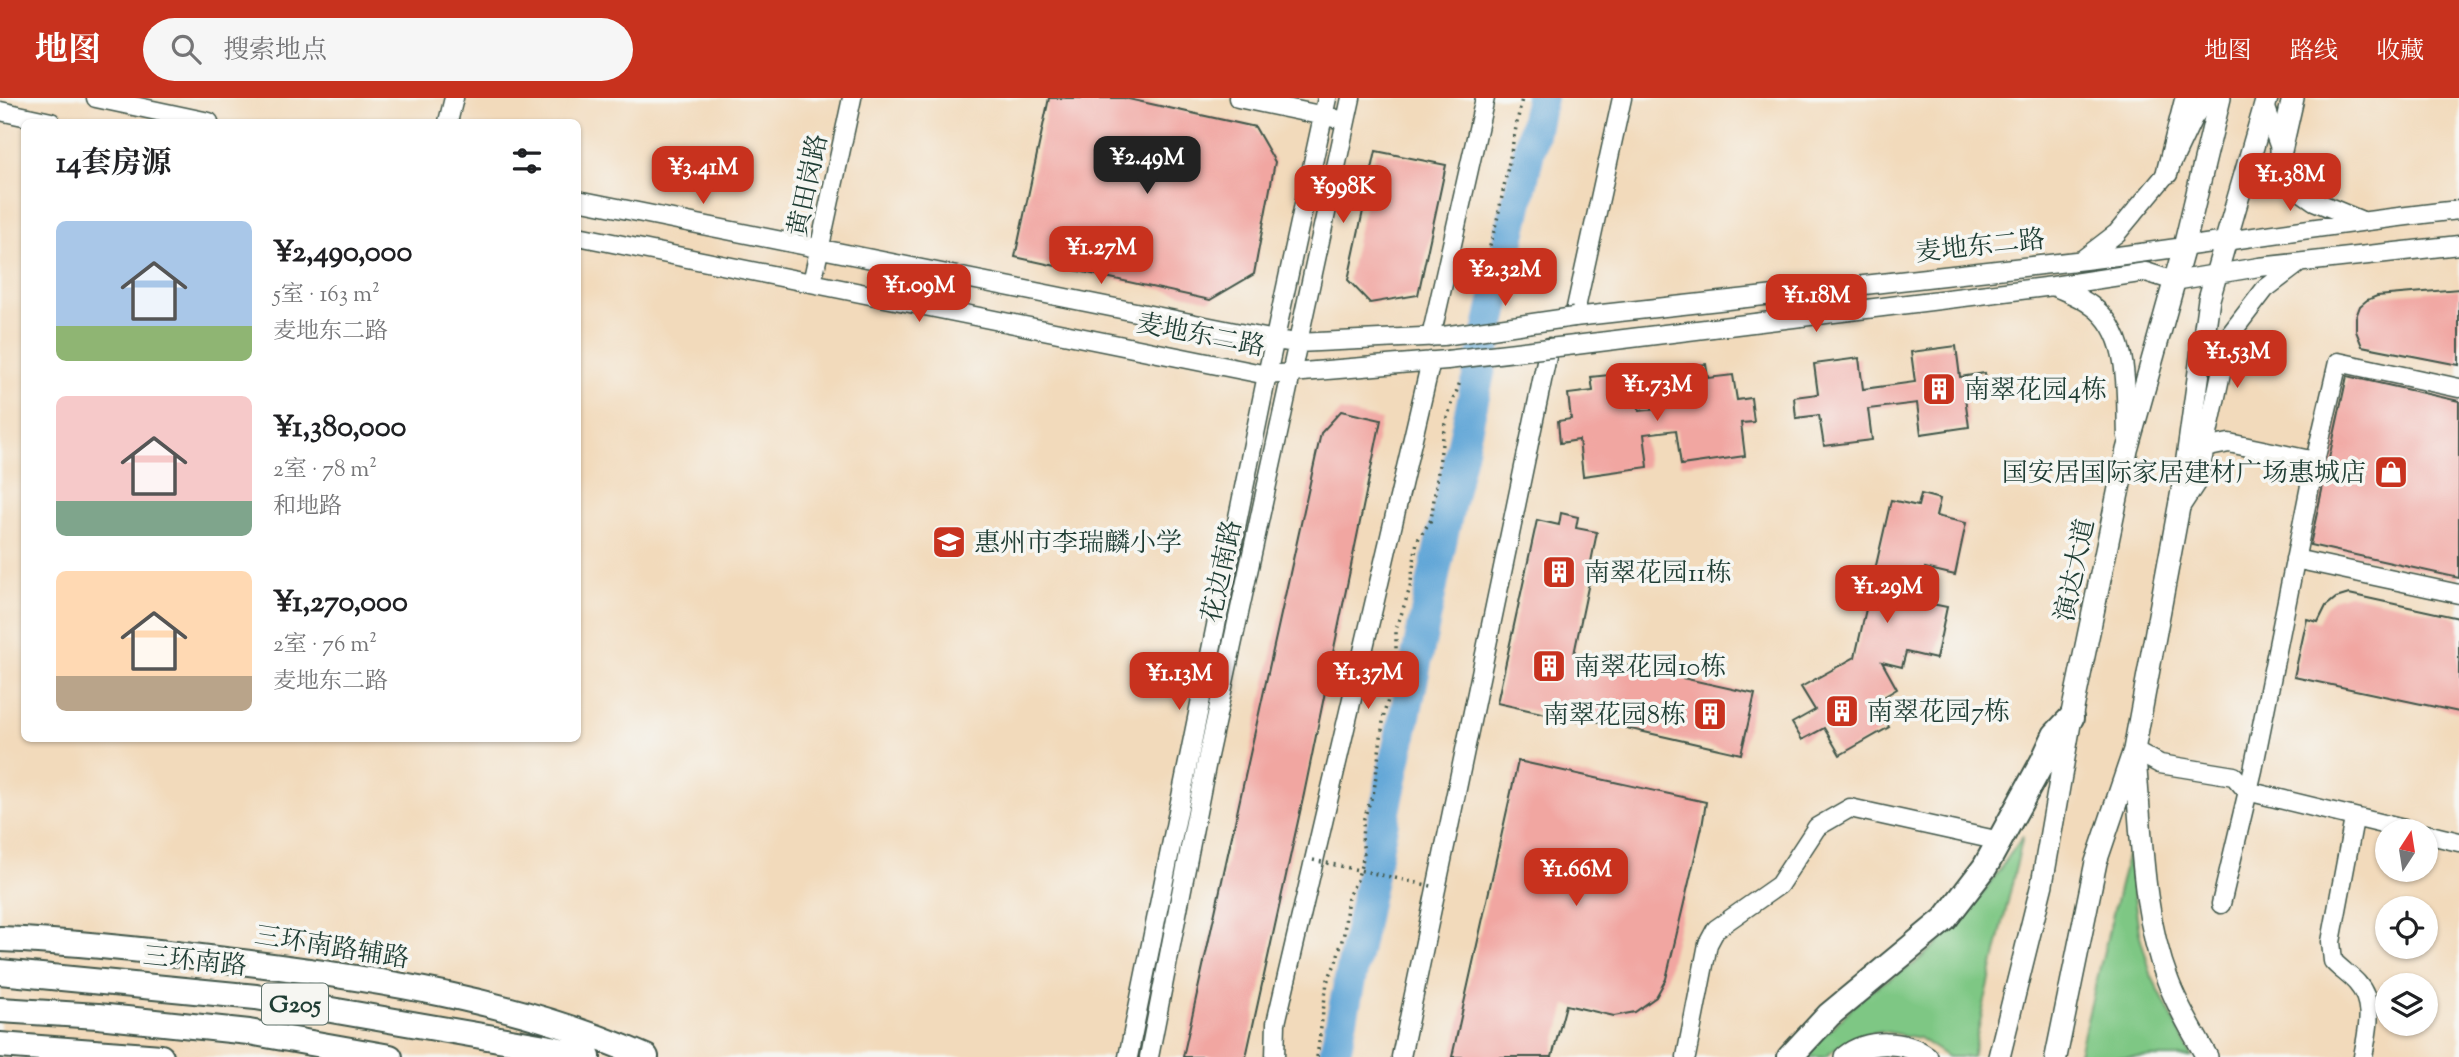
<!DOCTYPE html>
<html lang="zh">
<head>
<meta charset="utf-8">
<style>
	:root { --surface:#fff; --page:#f6f6f6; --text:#202124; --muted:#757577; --accent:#c8321e }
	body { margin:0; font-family:"Sorts Mill Goudy","Noto Serif SC",serif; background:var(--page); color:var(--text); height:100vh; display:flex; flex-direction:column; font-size:26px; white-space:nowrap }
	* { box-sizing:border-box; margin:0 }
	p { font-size:23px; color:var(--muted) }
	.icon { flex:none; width:38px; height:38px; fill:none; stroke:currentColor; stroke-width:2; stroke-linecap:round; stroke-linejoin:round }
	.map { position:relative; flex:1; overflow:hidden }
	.drawer { position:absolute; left:21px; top:21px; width:560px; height:623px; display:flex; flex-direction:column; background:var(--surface); border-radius:10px; box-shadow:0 2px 5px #0004 }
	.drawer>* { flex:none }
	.needle { width:46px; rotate:12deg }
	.tools { position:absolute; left:2375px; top:721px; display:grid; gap:14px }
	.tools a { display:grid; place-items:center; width:63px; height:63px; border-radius:50%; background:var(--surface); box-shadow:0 2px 5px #0004; font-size:35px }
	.price { position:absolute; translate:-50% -60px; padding:0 16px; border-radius:14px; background:var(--accent); color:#fff; font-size:23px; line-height:46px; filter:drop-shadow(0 2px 4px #0008) }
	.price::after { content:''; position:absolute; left:50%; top:42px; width:21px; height:16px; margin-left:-10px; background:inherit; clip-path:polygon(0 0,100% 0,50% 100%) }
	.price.selected { background:#222; color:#fff }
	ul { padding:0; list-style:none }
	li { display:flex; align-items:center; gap:21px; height:175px; padding:0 35px }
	li span { display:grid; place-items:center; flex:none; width:196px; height:140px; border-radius:10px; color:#555 }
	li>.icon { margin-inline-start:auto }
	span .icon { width:84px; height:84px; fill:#fffc; stroke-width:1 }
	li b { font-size:30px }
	h2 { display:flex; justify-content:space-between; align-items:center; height:84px; padding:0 35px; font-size:30px }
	header { display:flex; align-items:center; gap:42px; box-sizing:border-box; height:98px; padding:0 35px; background:var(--accent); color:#fff }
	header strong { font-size:33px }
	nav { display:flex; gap:38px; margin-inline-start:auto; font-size:24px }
	.search { width:490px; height:63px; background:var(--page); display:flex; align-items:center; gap:18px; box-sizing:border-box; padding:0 24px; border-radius:38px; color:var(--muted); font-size:26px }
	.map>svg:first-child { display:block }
	.green { fill:#7ec784; stroke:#4e825c; stroke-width:2 }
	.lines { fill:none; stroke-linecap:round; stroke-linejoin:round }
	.river { stroke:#61a6d7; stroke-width:32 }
	.building { fill:#f1a6a1 }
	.minor-casing { stroke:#3f5548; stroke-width:21 }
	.major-casing { stroke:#3f5548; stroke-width:24 }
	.highway-casing { stroke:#3f5548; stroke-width:28 }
	.path { stroke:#3f5548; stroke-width:3.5; stroke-dasharray:2 5; stroke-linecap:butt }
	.minor { stroke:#fff; stroke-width:18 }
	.major { stroke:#fff; stroke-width:21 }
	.highway { stroke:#fff; stroke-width:24 }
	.minor-bridge-casing { stroke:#3f5548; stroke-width:21; stroke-linecap:butt }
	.path-bridge { stroke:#3f5548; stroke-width:3.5; stroke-dasharray:2 5; stroke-linecap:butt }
	.minor-bridge { stroke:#fff; stroke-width:18 }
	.labels { text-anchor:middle; stroke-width:7; stroke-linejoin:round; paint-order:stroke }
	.shield { fill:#f6f6f2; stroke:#60746d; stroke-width:2 }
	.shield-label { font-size:24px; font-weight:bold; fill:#1f3d34 }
	.street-label { font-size:26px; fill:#1f3d34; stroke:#f6f6f2 }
	.poi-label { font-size:26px; fill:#1f3d34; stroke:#f6f6f2; text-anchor:start }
</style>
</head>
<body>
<header>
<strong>地图</strong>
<div class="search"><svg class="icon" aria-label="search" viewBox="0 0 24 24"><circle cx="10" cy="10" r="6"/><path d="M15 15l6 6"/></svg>搜索地点</div>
<nav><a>地图</a><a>路线</a><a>收藏</a></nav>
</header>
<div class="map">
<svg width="2459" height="959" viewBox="0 0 2459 959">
	<rect width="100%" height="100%" fill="#f6f6f2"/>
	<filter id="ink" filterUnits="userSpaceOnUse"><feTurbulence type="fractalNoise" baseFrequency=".0143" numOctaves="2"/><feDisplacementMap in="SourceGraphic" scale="14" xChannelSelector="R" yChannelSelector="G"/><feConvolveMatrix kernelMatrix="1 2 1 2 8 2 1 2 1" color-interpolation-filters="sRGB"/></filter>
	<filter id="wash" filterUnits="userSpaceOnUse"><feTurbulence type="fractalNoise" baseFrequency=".00686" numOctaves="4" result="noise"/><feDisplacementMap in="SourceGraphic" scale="28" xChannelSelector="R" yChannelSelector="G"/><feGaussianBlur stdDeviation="1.57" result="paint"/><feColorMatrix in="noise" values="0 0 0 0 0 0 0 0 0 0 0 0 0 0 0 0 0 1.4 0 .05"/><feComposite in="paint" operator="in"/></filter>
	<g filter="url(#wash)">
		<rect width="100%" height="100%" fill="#f2dabb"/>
		<!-- green -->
		<path class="green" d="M2023,738L1972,959H1948L1919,940L1881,933L1860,937L1845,944L1825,959H1802L1868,894L1914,866L1944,840L1973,809Z
			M2128,754L2139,834L2152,879L2192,959H2078Z"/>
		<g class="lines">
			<!-- river -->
			<path class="river" d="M1334,959L1442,439L1541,0"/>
		</g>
		<g id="blocks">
			<!-- building -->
			<path class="building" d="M1049,0H1124L1255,29L1275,64L1254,176L1210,202L1015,159Z
				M1376,53L1446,67L1418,197L1370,205L1348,182Z
				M2459,191V267L2362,248L2356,233V219L2360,208L2367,202L2377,198Z
				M1956,248L1960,279L1985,275L1988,296L1965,299L1969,329L1921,336L1917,305L1868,311L1872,342L1824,348L1819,317L1796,320L1794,299L1818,296L1814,266L1859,260L1863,291L1915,284L1911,254Z
				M1706,266L1708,280L1733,277L1737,302L1751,300L1754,324L1741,325L1745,358L1681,367L1676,332L1644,336L1648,369L1583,378L1579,342L1560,345L1558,323L1571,321L1568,296L1593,293L1591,279L1609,277L1611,292L1636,288L1639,313L1668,310L1665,285L1690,282L1688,268Z
				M2347,278L2459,303V480L2310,447Z
				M1341,313L1381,322L1304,696L1246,959H1183L1321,335Z
				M1921,396L1940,401L1936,418L1966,425L1955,477L1925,470L1917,503L1947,509L1936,561L1906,554L1902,569L1882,564L1897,591L1875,604L1889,629L1840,657L1824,630L1802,642L1792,625L1815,612L1801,589L1855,559L1891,402L1918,408Z
				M1561,415L1578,419L1576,430L1597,434L1590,469L1592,470L1574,556L1755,596L1741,656L1578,619L1577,623L1497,605L1537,422L1559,427Z
				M2349,496L2459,520V614L2294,579L2307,521L2318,524L2326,508L2336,500Z
				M1518,663L1706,704L1702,729L1666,881L1656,899L1635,914L1614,918L1566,907L1552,959H1452Z"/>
		</g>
	</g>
	<g filter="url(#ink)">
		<use href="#blocks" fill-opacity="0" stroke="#3f5548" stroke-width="2"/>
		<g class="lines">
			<!-- minor casing -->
			<g class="minor-casing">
				<path id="minor" d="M96,0L209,24
					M1238,0L1334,20
					M1622,0L1574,219C1744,200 1915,182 2085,162C2210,147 2334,125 2459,112
					M2266,10L2281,53L2286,76L2294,89L2314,103L2360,122
					M0,13L51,24
					M448,24L454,0
					M578,102L1275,242L1297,245L1443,238
					M578,138L1267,277L1447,262
					M2083,161L2117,135L2167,75L2193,20L2207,0
					M812,185L852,0
					M2053,188C2066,194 2081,199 2092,208C2132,236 2125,296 2127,339
					M1431,239L1485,0
					M1575,247L2053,188L2146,174L2174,183L2259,169L2459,147
					M2204,350L2229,345L2315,363
					M2181,408L2198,382L2229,238L2265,191L2298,166
					M2295,461L2459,496
					M2134,652L2160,666L2234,678L2247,693L2412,733
					M2354,721L2331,844L2333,863C2340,871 2350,877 2357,885C2376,906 2367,934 2363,959
					M2426,736L2459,744
					M2221,806L2253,672L2315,363L2338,264L2459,290
					M1128,959L1267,277L1327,0
					M1149,959L1208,658L1351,0
					M1275,959L1276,925L1431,263
					M1401,959L1549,249
					M1686,959L1708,846L1716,831L1779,787L1817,729L1850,710L2000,743"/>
			</g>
			<!-- major casing -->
			<g class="major-casing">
				<path id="major" d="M2281,53L2293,0
					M2167,75L2186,0
					M2135,661C2142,735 2141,813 2168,883C2178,910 2193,934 2207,959
					M1845,959C1867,941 1905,942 1927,959
					M1999,959L2042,786L2071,620L2127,352L2184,149L2220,0
					M2056,959L2096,764L2134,652L2184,382L2209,201L2267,0"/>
			</g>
			<!-- highway casing -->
			<g class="highway-casing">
				<path id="highway" d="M0,841C78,844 156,853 233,863C373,880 517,902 646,959
					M0,874L256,899L551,950L588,959
					M0,912L98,918L249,934L390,959
					M0,947L161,959
					M1790,959L1829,917L1945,821L1985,769L2043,663L2055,637L2071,620"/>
			</g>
			<!-- path -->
			<path class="path" d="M1488,184L1481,182L1498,118L1522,0
				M1317,959L1327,884L1336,864L1344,835L1348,798L1357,782L1364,757L1362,739L1364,720L1374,693L1384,616L1393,584L1396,559V532L1410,490L1417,443L1431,422L1445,325L1460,284"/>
			<!-- minor -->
			<use href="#minor" class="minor"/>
			<!-- major -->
			<use href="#major" class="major"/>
			<!-- highway -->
			<use href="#highway" class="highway"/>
			<!-- minor-bridge casing -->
			<g class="minor-bridge-casing">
				<path id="minor-bridge" d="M1443,238L1574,219
					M1447,262L1575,247"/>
			</g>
			<!-- path-bridge -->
			<path class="path-bridge" d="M1313,762L1436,789"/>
			<!-- minor-bridge -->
			<use href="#minor-bridge" class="minor-bridge"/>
		</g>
	</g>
	<!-- icons -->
	<defs>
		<g id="building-square" transform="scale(1.75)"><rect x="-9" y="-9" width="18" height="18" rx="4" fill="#c8321e" stroke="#f6f6f2"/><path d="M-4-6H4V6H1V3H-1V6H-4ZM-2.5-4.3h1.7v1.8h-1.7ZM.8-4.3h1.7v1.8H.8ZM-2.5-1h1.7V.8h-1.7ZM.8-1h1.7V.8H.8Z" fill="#fff"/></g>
		<g id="shop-square" transform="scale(1.75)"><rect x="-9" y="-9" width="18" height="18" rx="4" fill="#c8321e" stroke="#f6f6f2"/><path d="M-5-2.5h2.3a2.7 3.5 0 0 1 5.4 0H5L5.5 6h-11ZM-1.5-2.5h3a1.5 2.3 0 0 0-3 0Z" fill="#fff"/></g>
		<g id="school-square" transform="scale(1.75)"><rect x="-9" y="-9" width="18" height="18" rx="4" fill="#c8321e" stroke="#f6f6f2"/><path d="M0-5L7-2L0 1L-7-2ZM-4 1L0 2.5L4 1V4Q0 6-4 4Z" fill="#fff"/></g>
	</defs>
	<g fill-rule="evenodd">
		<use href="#building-square" x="1939" y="291"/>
		<use href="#shop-square" x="2391" y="374"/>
		<use href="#school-square" x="949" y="444"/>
		<use href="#building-square" x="1559" y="474"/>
		<use href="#building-square" x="1549" y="568"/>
		<use href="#building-square" x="1842" y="613"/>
		<use href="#building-square" x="1710" y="616"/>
	</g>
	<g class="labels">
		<!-- shield labels -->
		<rect class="shield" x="262" y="885.5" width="66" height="41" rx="5"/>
		<g class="shield-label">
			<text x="295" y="914">G205</text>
		</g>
		<!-- street labels -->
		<g class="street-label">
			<text transform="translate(807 87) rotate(-78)" y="9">黄田岗路</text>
			<text transform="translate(1980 147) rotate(-6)" y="9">麦地东二路</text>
			<text transform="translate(1201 236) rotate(11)" y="9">麦地东二路</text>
			<text transform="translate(2074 472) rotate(-78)" y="9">演达大道</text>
			<text transform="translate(1221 473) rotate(-78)" y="9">花边南路</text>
			<text transform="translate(332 848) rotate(9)" y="9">三环南路辅路</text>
			<text transform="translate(195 862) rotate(6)" y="9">三环南路</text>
		</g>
		<!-- poi labels -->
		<g class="poi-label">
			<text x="1964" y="300">南翠花园4栋</text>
			<text x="2366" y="383" text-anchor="end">国安居国际家居建材广场惠城店</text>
			<text x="974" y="453">惠州市李瑞麟小学</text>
			<text x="1584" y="483">南翠花园11栋</text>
			<text x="1574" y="577">南翠花园10栋</text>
			<text x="1867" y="622">南翠花园7栋</text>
			<text x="1686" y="625" text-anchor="end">南翠花园8栋</text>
		</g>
	</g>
</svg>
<div class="tools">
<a><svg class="needle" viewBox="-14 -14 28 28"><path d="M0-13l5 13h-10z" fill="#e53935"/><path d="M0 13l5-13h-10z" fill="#757577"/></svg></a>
<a><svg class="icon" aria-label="locate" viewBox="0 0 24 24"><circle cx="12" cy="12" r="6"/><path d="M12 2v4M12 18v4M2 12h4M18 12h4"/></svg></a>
<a><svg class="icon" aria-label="layers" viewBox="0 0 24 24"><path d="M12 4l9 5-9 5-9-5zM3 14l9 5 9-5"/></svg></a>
</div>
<b class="price selected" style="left:1147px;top:98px">¥2.49M</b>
<b class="price" style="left:703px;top:108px">¥3.41M</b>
<b class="price" style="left:2290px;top:115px">¥1.38M</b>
<b class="price" style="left:1343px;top:127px">¥998K</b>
<b class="price" style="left:1101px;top:188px">¥1.27M</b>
<b class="price" style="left:1505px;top:210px">¥2.32M</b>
<b class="price" style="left:919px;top:226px">¥1.09M</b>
<b class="price" style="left:1816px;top:236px">¥1.18M</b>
<b class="price" style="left:2237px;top:292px">¥1.53M</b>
<b class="price" style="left:1657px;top:325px">¥1.73M</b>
<b class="price" style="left:1887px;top:527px">¥1.29M</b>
<b class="price" style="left:1368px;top:613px">¥1.37M</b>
<b class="price" style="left:1179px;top:614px">¥1.13M</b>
<b class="price" style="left:1576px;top:810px">¥1.66M</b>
<section class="drawer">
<h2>14套房源<svg class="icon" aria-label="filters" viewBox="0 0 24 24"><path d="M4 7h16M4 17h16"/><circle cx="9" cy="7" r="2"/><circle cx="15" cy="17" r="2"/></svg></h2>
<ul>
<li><span style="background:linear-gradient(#a9c7e8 75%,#8fb573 0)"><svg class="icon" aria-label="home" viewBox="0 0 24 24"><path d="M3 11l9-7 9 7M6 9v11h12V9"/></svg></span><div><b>¥2,490,000</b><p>5室 · 163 m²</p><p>麦地东二路</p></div></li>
<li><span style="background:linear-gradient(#f6c9c9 75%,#7fa58c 0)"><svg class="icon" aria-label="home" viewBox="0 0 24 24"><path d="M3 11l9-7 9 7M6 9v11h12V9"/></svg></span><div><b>¥1,380,000</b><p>2室 · 78 m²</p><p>和地路</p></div></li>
<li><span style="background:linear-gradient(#ffd9b3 75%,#b9a48a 0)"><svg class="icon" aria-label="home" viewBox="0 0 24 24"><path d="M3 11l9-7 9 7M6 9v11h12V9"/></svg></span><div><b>¥1,270,000</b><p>2室 · 76 m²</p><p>麦地东二路</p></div></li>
</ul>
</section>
</div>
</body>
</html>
